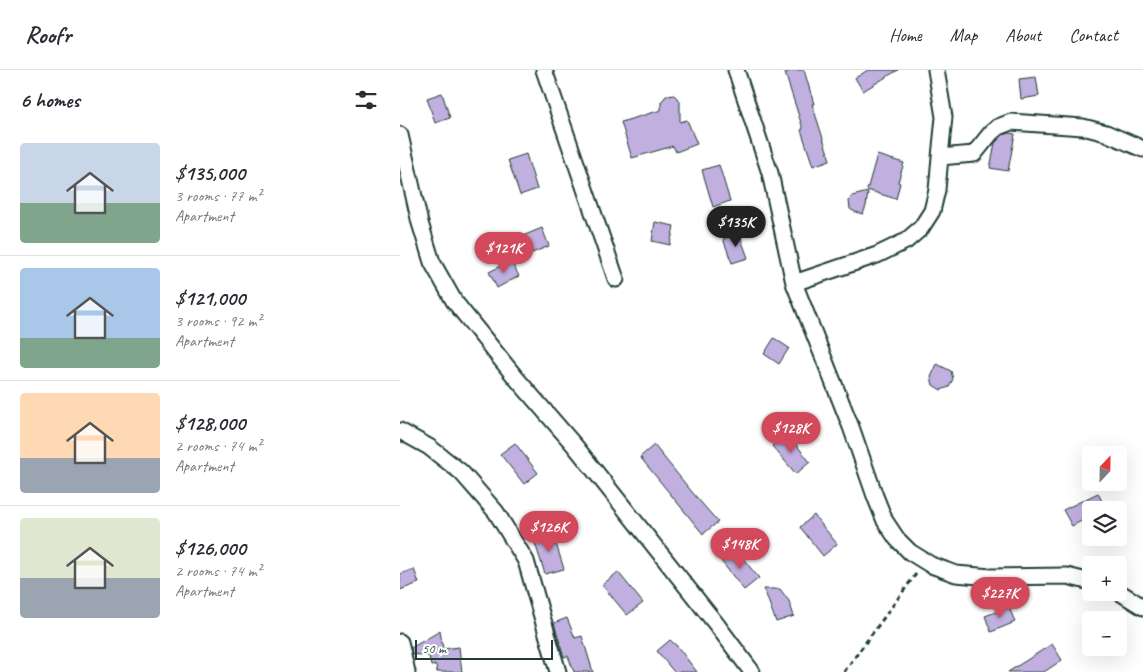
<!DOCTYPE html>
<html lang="en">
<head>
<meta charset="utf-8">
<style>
	:root { --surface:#fff; --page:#f2f2f3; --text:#2b2b33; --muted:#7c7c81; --line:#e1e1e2; --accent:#d1495b }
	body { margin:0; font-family:Caveat,sans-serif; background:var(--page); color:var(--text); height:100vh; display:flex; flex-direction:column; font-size:19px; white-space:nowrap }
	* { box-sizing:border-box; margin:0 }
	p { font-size:16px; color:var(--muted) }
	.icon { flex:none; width:28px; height:28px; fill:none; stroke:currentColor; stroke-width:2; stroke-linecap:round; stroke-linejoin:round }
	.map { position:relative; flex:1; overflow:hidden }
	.panel { display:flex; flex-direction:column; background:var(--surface); width:400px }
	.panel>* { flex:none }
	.needle { width:32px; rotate:22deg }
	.buttons { position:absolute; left:682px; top:376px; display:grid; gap:10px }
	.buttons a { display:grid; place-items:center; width:45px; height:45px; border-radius:5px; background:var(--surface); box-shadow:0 5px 20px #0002; font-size:25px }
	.scale { position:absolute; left:15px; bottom:12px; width:138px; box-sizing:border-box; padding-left:5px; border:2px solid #1f3d34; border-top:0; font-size:14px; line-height:18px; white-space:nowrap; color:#1f3d34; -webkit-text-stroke:4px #fff; paint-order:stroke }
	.price { position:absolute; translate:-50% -42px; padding:0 11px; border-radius:18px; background:var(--accent); color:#fff; font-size:16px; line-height:32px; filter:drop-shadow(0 1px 2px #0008) }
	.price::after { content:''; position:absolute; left:50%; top:30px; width:15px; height:11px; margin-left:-8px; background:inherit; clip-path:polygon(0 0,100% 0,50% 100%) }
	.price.selected { background:#222; color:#fff }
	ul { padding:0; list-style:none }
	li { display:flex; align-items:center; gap:15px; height:125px; padding:0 20px }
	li+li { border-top:1px solid var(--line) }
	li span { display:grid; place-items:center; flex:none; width:140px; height:100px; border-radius:5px; color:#555 }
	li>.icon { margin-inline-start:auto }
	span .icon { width:60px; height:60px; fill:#fffc; stroke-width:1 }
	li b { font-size:21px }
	h2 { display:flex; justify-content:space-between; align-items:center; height:60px; padding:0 20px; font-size:21px }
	header { display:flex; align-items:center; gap:30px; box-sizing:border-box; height:70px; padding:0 25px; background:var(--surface); border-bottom:1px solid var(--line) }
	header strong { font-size:24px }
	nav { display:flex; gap:28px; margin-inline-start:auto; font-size:18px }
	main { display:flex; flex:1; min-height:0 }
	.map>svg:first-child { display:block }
	.building { fill:#c0afdf; stroke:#1f3d34 }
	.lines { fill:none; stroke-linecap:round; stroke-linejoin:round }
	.minor-casing { stroke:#1f3d34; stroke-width:19 }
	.path { stroke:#1f3d34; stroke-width:3; stroke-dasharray:5 4; stroke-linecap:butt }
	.minor { stroke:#fff; stroke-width:15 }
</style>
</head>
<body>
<header>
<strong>Roofr</strong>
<nav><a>Home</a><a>Map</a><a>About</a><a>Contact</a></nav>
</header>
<main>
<section class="panel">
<h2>6 homes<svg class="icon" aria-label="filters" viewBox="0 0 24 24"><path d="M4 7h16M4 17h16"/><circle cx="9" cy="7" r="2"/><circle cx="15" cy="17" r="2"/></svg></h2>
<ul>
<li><span style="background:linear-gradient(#c9d6e8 60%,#7fa58c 0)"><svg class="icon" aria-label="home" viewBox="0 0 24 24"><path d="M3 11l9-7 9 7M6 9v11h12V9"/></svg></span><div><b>$135,000</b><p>3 rooms · 77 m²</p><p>Apartment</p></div></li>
<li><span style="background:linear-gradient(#a9c7e8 70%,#7fa58c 0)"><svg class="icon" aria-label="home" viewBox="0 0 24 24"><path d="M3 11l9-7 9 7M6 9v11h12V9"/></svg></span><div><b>$121,000</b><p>3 rooms · 92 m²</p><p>Apartment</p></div></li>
<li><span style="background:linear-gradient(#ffd9b3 65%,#9aa5b1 0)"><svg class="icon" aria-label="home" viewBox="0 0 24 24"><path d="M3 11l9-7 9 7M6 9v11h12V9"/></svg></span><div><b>$128,000</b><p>2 rooms · 74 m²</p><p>Apartment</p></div></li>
<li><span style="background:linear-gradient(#dfe7d0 60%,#9aa5b1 0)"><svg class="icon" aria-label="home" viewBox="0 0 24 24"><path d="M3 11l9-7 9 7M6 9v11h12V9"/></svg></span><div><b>$126,000</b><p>2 rooms · 74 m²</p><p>Apartment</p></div></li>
</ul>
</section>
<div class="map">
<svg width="743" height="602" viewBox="0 0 743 602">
	<rect width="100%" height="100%" fill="#fff"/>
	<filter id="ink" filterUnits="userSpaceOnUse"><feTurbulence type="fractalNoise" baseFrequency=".02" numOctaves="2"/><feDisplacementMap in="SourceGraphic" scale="10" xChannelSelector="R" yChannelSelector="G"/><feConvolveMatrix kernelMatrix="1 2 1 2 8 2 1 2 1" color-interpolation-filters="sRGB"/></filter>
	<g filter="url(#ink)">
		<!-- building -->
		<path class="building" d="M393,0H404L414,34H412L430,90L413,96L401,60L403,59L385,3Z
			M468,0H498L463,21L455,8Z
			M636,7L639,26L621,29L619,9Z
			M42,23L50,48L35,53L27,28Z
			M274,25L280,31V52L287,50L297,74L276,82L273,76L232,88L221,52L261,40V32L266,26Z
			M609,63L615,64L608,101L590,98L595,73L603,65Z
			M126,84L137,119L120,125L108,90Z
			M477,85L504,93L498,112L500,113L496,129L467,120Z
			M319,95L330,131L313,137L302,100Z
			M468,122L466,136L463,144L455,142L450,139L449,131L452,126Z
			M255,152L274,156L270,175L252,171Z
			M142,158L149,176L132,183L125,165Z
			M339,163L348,188L332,193L323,169Z
			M111,191L119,206L97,218L89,202Z
			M374,268L389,278L379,294L364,284Z
			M537,294L551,301L553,309L549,317L541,320L533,315L531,307Z
			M387,363L410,392L396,404L372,376Z
			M115,373L138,403L124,414L100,384Z
			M254,375L292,422L318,452L303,464L240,387Z
			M698,423L706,440H691V446L672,456L663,440Z
			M414,445L437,474L423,486L400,457Z
			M152,461L164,499L145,504L133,467Z
			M335,479L359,508L344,520L321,491Z
			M14,499L19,513L0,520V504Z
			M218,502L243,533L227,545L202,515Z
			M364,519H380L389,531L394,546L376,552Z
			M609,537L615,552L591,562L585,546Z
			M167,548L175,568L182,566L193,602H174L168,586L164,587L154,553Z
			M40,561L43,579L59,577L62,602H37L36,595L31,596L29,586L12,584L11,578Z
			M270,570L277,576L297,602H274L257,581Z
			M652,574L662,590L644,602H608Z"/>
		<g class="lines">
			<!-- minor casing -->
			<g class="minor-casing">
				<path id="minor" d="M144,0L216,209
					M336,0L370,103L394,213L451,357L475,426L485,451L497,469L510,482L531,495L556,504L591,507L667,506L691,512
					M0,65L20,153L32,192L54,231L116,308L175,376L317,555L352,602
					M540,87L574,84L591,63L598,57L611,52L683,57L706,63L743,79
					M394,213L477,185L506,171L521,158L532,141L537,120L540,87L544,47L536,0
					M0,361L29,377L61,402L96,442L126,491L158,602
					M719,522L743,537
					M0,572L7,602"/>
			</g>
			<!-- path -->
			<path class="path" d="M444,602L516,504"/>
			<!-- minor -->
			<use href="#minor" class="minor"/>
		</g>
	</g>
</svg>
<div class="buttons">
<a><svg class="needle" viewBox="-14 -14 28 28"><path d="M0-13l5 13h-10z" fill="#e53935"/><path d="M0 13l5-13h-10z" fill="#7c7c81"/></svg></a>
<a><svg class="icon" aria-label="layers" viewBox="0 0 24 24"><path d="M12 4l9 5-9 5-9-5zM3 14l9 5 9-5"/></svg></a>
<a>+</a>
<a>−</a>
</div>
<div class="scale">50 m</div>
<b class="price selected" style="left:336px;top:178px">$135K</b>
<b class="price" style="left:104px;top:204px">$121K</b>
<b class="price" style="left:391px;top:384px">$128K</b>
<b class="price" style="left:149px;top:483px">$126K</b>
<b class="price" style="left:340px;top:500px">$148K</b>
<b class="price" style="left:600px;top:549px">$227K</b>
</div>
</main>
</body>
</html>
